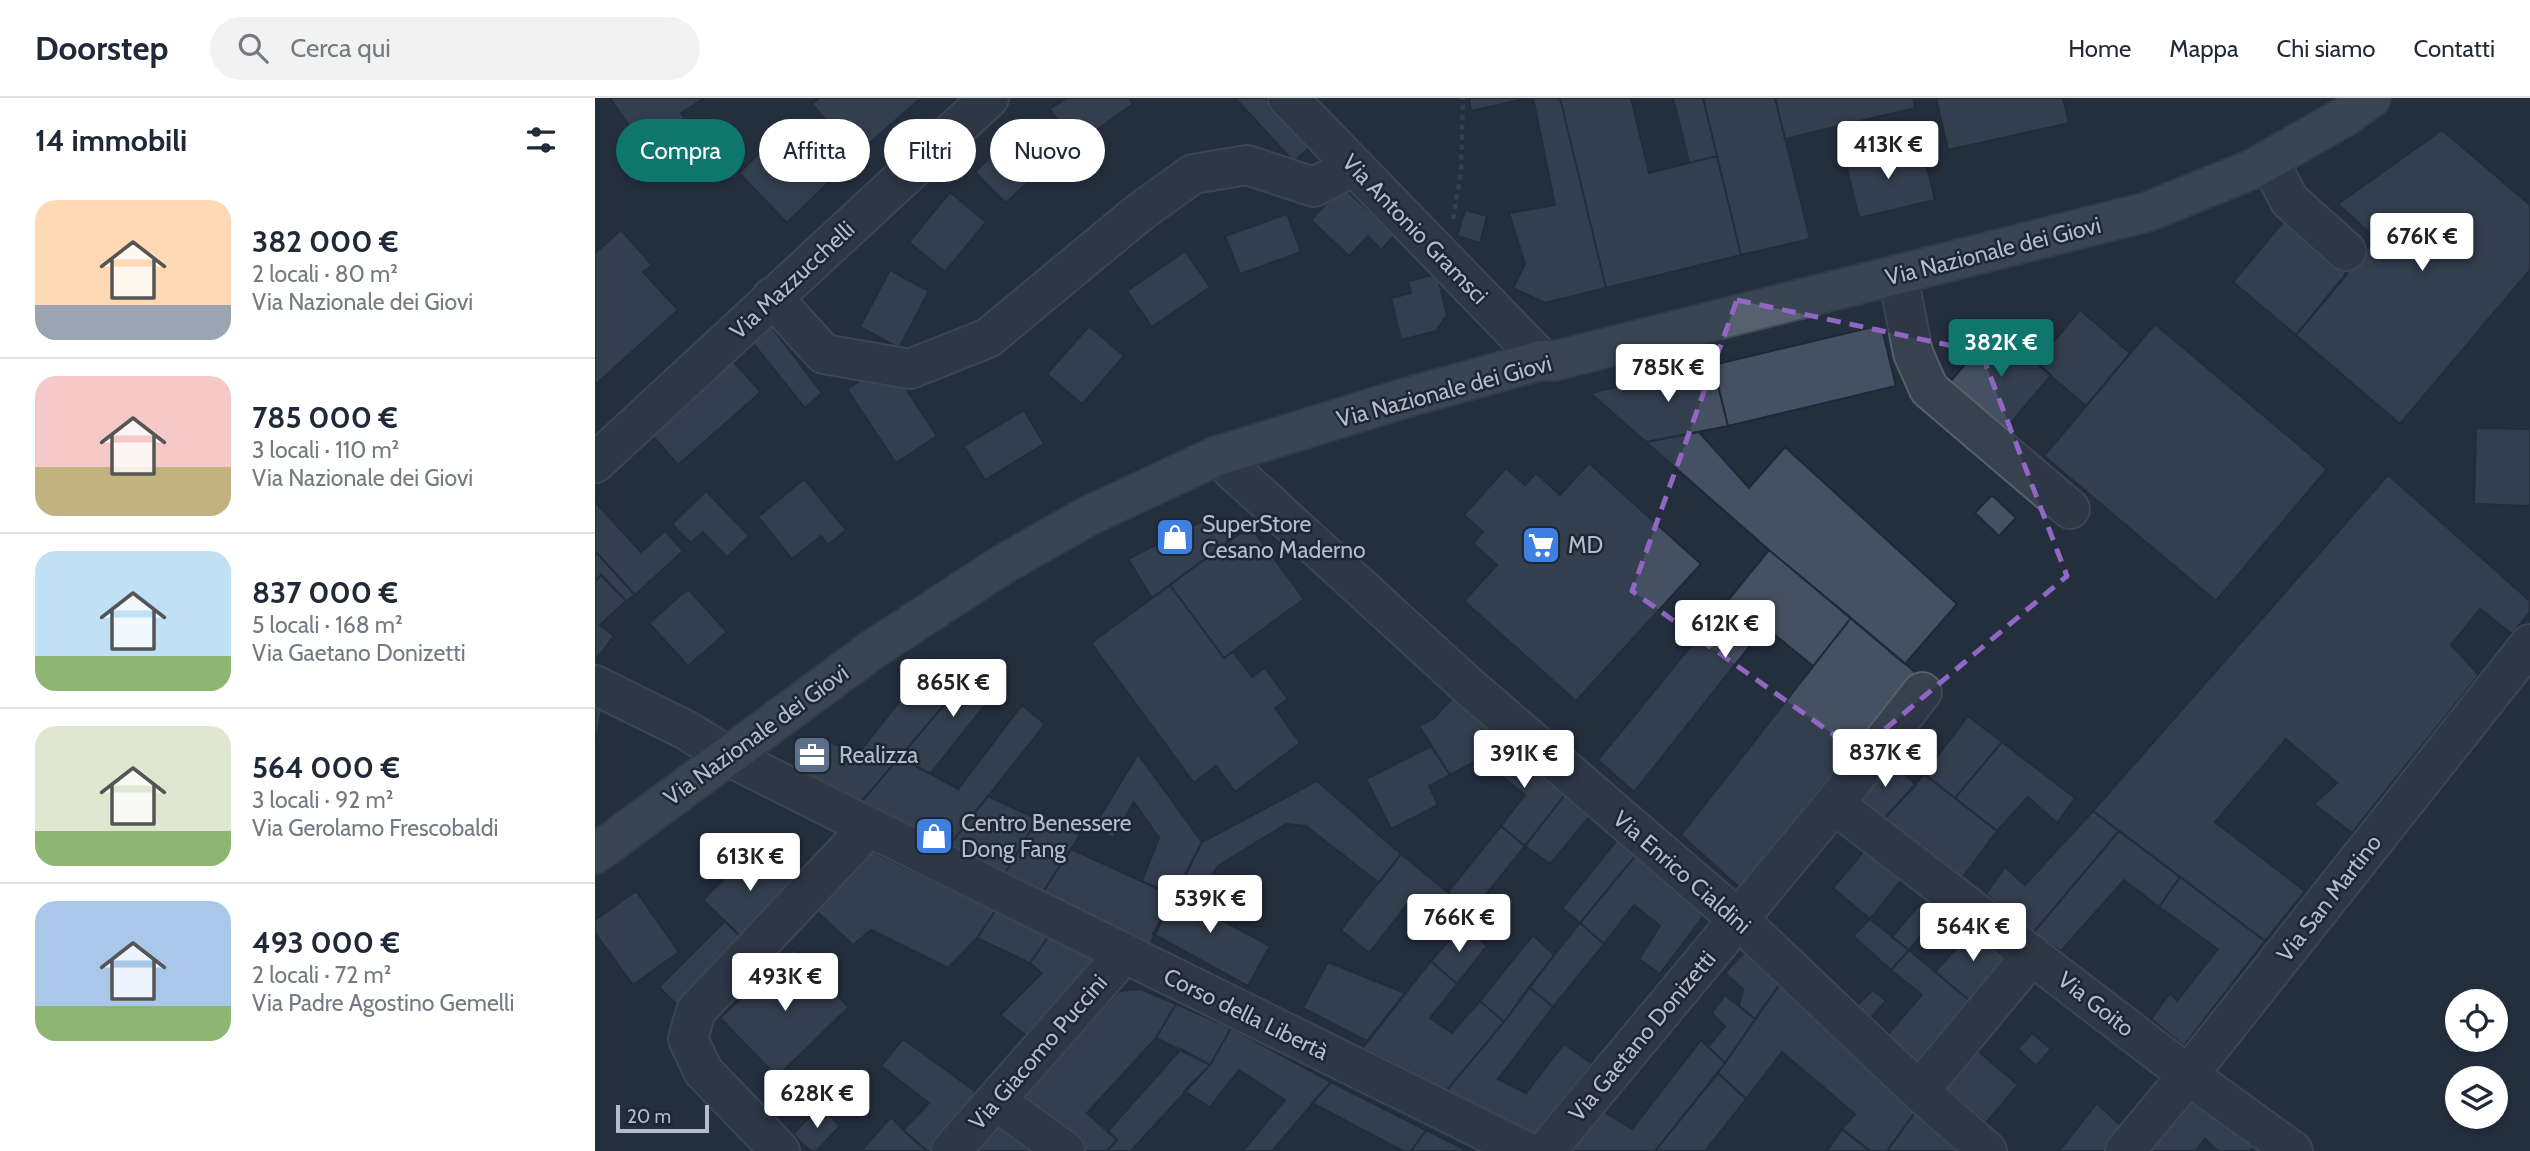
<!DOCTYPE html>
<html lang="it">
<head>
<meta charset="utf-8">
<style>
	:root { --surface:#fff; --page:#f2f2f3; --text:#1f2937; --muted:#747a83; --line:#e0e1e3; --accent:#0f766e }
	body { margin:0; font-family:Cabin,sans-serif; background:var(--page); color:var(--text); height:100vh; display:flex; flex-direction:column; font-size:26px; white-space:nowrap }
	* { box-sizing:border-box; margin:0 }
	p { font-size:23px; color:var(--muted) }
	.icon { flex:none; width:38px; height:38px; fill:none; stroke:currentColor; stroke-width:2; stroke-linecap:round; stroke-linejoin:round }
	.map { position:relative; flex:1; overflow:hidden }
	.sheet { display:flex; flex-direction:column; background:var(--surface); width:595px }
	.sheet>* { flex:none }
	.hud { position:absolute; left:21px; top:21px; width:665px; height:63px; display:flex; gap:14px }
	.controls { position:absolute; left:1850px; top:891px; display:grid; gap:14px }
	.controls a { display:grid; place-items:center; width:63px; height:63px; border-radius:50%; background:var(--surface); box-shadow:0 4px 10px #0003; font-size:35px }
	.scale { position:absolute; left:21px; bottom:18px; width:93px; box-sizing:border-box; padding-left:7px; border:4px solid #b4bcc9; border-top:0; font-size:19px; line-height:24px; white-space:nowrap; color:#b4bcc9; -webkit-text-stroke:5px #1d2633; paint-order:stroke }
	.price { position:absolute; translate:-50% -60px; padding:0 16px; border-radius:7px; background:#fff; color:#222; font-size:23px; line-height:46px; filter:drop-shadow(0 2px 4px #0008) }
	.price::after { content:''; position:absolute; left:50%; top:42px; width:21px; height:16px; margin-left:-10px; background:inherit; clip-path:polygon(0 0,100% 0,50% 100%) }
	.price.selected { background:var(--accent); color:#fff }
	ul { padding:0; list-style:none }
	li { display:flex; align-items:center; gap:21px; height:175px; padding:0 35px }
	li+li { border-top:2px solid var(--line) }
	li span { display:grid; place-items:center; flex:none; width:196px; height:140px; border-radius:21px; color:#555 }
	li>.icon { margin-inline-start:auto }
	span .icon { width:84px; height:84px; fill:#fffc; stroke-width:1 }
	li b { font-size:30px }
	h2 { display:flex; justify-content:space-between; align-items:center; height:84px; padding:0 35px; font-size:30px }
	.chip { padding:0 24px; border-radius:32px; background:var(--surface); box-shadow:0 4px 10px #0003; font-size:24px; line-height:63px }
	.chip.selected { background:var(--accent); color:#fff }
	header { display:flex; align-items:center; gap:42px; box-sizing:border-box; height:98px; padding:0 35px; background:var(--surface); border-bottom:2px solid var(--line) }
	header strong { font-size:33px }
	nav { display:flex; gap:38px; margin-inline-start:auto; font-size:24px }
	.search { width:490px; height:63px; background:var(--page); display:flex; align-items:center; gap:18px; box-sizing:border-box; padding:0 24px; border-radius:38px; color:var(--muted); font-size:26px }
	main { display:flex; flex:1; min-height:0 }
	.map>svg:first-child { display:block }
	.building { fill:#455162; stroke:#1f2835; stroke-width:2 }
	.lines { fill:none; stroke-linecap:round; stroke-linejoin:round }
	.minor-casing { stroke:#565f6c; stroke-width:42 }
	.major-casing { stroke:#414a57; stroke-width:42 }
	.path { stroke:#44595c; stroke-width:4.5; stroke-dasharray:5 5; stroke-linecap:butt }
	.minor { stroke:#38414e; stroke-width:38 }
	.major { stroke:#56606e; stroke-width:38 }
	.marked { fill:none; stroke:#9266c3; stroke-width:5; stroke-dasharray:14 9; stroke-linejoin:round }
	.labels { text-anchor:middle; stroke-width:5; stroke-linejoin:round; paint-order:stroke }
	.street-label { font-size:23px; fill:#b4bcc9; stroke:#1d2633 }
	.poi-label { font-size:23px; fill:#b4bcc9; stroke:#1d2633; text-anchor:start }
</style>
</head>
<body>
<header>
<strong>Doorstep</strong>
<div class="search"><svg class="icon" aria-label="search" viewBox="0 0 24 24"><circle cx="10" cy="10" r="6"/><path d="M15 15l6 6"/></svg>Cerca qui</div>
<nav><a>Home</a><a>Mappa</a><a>Chi siamo</a><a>Contatti</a></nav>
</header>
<main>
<section class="sheet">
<h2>14 immobili<svg class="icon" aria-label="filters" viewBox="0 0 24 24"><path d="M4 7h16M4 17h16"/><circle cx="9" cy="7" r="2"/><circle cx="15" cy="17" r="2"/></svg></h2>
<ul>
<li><span style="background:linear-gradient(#ffd9b3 75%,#9aa5b1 0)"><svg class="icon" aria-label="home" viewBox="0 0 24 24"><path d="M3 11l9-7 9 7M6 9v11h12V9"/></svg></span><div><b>382 000 €</b><p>2 locali · 80 m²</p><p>Via Nazionale dei Giovi</p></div></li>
<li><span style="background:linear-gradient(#f6c9c9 65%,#c2b280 0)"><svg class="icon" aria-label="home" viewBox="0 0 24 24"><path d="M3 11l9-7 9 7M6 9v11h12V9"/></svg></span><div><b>785 000 €</b><p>3 locali · 110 m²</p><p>Via Nazionale dei Giovi</p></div></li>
<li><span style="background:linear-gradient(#bfe0f5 75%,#8fb573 0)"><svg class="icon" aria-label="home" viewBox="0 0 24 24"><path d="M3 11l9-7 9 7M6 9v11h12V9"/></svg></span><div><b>837 000 €</b><p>5 locali · 168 m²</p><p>Via Gaetano Donizetti</p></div></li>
<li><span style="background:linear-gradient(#dfe7d0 75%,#8fb573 0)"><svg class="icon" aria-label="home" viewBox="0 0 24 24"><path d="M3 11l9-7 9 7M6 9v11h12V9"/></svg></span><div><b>564 000 €</b><p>3 locali · 92 m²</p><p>Via Gerolamo Frescobaldi</p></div></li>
<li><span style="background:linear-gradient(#a9c7e8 75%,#8fb573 0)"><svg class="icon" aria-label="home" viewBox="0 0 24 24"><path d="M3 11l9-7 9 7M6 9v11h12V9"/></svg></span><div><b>493 000 €</b><p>2 locali · 72 m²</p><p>Via Padre Agostino Gemelli</p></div></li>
</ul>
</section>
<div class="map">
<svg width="1935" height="1053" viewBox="0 0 1935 1053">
	<rect width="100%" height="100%" fill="#242f3e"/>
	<!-- building -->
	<path class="building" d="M15,0H110L86,15L102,40V67L93,75L64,71Z
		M224,0H326L261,57L217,6Z
		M471,0H534L538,6L480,47L455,11Z
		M640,0H671L717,47L699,64Z
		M874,0H933L876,13Z
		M938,0H965L1011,190L950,205L918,190L930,166L914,115L960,107Z
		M965,0H1036L1054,75L1122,58L1146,157L1011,190Z
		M1078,0H1108L1122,58L1094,65Z
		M1108,0H1180L1215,141L1146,157Z
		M1180,0H1318L1320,10L1190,41Z
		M1341,0H1468L1474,25L1353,52Z
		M430,25L461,57L411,105L380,74Z
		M1847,32L1935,107V172L1805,326L1701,237L1780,140L1743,106Z
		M187,33L235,83L192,125L144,75Z
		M1300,46L1304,63L1329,57L1340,102L1264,120L1249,59Z
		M747,88L800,137L786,152L773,138L754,158L716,122Z
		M355,94L391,124L350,174L314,144Z
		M870,112L892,118L885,145L862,138Z
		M692,116L706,154L645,176L630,138Z
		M1689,123L1752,176L1701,237L1638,184Z
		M26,132L57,167L48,174L83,212L0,287V155Z
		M590,153L615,189L557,229L532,193Z
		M295,172L334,193L304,250L265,229Z
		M842,176L852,217L841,233L806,242L796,200L816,195L813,183Z
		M1485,212L1535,255L1491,308L1441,265Z
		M172,223L227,295L210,310L154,240Z
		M1560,226L1732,371L1621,503L1449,358Z
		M1286,227L1301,288L1133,328L1118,267Z
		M494,228L529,258L487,306L452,276Z
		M1400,231L1456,277L1411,331L1355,284Z
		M137,262L166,294L83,367L55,335Z
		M1118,267L1133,328L1051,344L995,295Z
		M282,272L303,279L342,338L301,365L252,291Z
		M429,312L449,346L390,382L369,348Z
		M1881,330L1935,331V408L1879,406Z
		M1104,334L1154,390L1190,349L1362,506L1310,566L1174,452L1051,344Z
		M994,365L1106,466L981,603L869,503L902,467L878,445L888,434L869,417L911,370L930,387L941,375L965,397Z
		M1793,377L1935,503V514L1917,536L1885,511L1856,547L1884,577L1757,735L1719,706L1742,685L1691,641L1620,724L1710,793L1670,843L1498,713Z
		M209,381L251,432L233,447L226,438L197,461L163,419Z
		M111,393L154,438L132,459L108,434L96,445L77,426Z
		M1397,397L1421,420L1404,438L1380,415Z
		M0,404L46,454L70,433L88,453L40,497L0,453Z
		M621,416L639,439L557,500L533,461Z
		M655,428L709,501L629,560L575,487Z
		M1174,452L1256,520L1218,568L1170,529L1039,694L1003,662Z
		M0,453L40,497L31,503L6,477L0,483Z
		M6,477L31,503L5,527L19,538L3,559L0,558V483Z
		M575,487L629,560L638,554L657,579L670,570L693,601L680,610L705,645L640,694L621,668L599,685L496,545Z
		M93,491L132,534L93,568L54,525Z
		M1256,520L1320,574L1145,790L1086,737Z
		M338,561L368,585L267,703L203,672L224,639L263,656Z
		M385,564L410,582L335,676L305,659Z
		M861,596L906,639L885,661L855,677L824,628L838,621Z
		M427,607L450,626L353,749L267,703L305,659L363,691Z
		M0,608L7,612L0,647Z
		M1373,618L1407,644L1360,700L1329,676Z
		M906,639L972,694L930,748L906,728L930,697L885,661Z
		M1407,644L1480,700L1462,725L1433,699L1402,733L1360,700Z
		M836,648L855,677L834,688L843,707L796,731L771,681Z
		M543,656L607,744L579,798L547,783L564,740L539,704L518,740L498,730Z
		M1292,659L1321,687L1288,722L1259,700Z
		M1329,676L1402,733L1367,780L1288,722Z
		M722,683L806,756L784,785L711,728L691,726L623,768L608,793L588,782L607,744Z
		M972,694L997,716L955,766L930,748Z
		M393,698L442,721L408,779L353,749Z
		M1498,713L1524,733L1438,835L1391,796L1410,769L1430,787Z
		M449,717L485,737L446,797L408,779L442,721Z
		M906,728L930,748L877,814L853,794Z
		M1524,733L1585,779L1564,809L1529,782L1466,853L1438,835Z
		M1023,741L1042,756L985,825L967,810Z
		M1274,747L1311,777L1275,821L1238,790Z
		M162,748L203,788L149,842L108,802Z
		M476,751L579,798L553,851L446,797Z
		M274,752L400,813L382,840L353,870L276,832L258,847L217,809Z
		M806,756L877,814L858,838L815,803L774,855L746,832Z
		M1042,756L1104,806L1107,820L1065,876L1044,861L1065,828L1039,807L1009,846L985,825Z
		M1585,779L1670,843L1589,948L1556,921L1575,895L1582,903L1623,851L1564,809Z
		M588,782L623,802L616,816L675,848L653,888L558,836Z
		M41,793L84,854L38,887L0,835V822Z
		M1323,808L1339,821L1314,852L1297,839Z
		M400,813L454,838L435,865L382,840Z
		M1275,821L1314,852L1296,872L1258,838Z
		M130,823L149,842L83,908L64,889Z
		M985,825L1009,846L958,909L934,889Z
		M868,826L892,848L862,886L836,863Z
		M1380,829L1417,852L1374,902L1340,874Z
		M938,837L959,857L909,924L885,903Z
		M454,838L502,863L433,939L405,917L447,875L435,865Z
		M198,851L254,909L182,979L125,920Z
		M1314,852L1374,902L1317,972L1286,944L1327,897L1296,872Z
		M1149,854L1185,886L1160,921L1144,908L1148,891L1130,875Z
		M836,863L862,886L835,920L857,935L885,903L909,924L847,998L763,956Z
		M733,864L810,895L772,943L708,910Z
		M1185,886L1321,1013L1292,1053H1275L1247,1031L1260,1016L1187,954L1151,1001L1123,975Z
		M934,889L958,909L903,981L931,995L969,946L997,966L937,1040L847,998L909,924Z
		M545,891L581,906L561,940L492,1015L522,1042L512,1053H492L434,1010L431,995L524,893Z
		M1278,892L1291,903L1269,927L1255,914Z
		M1130,897L1160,921L1130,965L1113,949L1130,928L1117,915Z
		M581,906L636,930L615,967L561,940Z
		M636,930L736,984L677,1053H648L690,1002L644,972L615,1009L589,993L615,967Z
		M1437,935L1456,951L1441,968L1423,951Z
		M308,941L388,999L338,1053H332L308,1032L334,1005L286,968Z
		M1106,942L1130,965L1060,1053H963L1003,1010L1037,1031Z
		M1376,947L1423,987L1391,1025L1344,984Z
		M586,951L615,967L536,1053H512L522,1042L513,1033Z
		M1123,975L1151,1001L1110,1053H1060Z
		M736,984L831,1032L816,1053H808L717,1005Z
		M1600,999L1661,1044L1655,1053H1623L1610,1041L1601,1053H1553Z
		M1502,1005L1527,1029L1509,1053H1464Z
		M225,1008L245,1028L221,1053H215L198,1036Z
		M1321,1013L1368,1053H1292Z
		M296,1019L308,1032L332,1053H266Z
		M401,1026L439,1053H378Z
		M1247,1031L1275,1053H1232Z
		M831,1032L873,1053H816Z"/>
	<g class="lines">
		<!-- minor casing -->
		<g class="minor-casing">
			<path id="minor" d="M693,0L947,262
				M1673,62L1695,103L1751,153
				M1303,177L1318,255L1334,291L1475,411
				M177,199L229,256L315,271L393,240L545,114L598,76L652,67L719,89L759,68
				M622,358L871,586L1143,821L1324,993L1392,1053
				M0,365L394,0
				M0,587L91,632L131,657L274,729L930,1053
				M1239,706L1593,977L1698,1053
				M1324,993L1437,857
				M401,1003L470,1053
				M185,1053L108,973L93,941L101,913L274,729
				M356,1053L529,856
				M951,1053L1239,706L1327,594
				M1530,1053L1593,977L1935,546"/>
		</g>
		<!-- major casing -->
		<g class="major-casing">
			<path id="major" d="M0,756L277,552L407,467L493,418L622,358L810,300L947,262L959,263L1552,114L1658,71L1749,19L1776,0"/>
		</g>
		<!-- path -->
		<path class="path" d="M858,121L866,74L868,0"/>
		<!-- minor -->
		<use href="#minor" class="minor"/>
		<!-- major -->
		<use href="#major" class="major"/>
	</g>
	<!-- marked area -->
	<path d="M0 0H1935V1053H0ZM1142,202L1386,254L1472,478L1263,654L1037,493Z" fill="#242f3e" fill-opacity=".55" fill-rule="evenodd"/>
	<path class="marked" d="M1142,202L1386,254L1472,478L1263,654L1037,493Z"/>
	<!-- icons -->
	<defs>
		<g id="shop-square" transform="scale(2.0125)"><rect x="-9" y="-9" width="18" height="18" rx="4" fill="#3f7fe0" stroke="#1d2633"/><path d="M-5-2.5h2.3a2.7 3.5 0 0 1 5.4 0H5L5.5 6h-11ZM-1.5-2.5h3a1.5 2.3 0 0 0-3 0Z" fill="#fff"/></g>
		<g id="supermarket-square" transform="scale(2.0125)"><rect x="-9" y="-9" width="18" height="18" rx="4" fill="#3f7fe0" stroke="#1d2633"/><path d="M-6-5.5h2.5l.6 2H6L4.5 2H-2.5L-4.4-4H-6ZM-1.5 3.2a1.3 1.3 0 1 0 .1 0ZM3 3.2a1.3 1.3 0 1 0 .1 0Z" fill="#fff"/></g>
		<g id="office-square" transform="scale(2.0125)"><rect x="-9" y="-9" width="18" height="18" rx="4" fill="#5c6f8a" stroke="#1d2633"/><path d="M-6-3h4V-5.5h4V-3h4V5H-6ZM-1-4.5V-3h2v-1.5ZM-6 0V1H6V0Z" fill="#fff"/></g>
	</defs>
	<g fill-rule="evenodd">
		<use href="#shop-square" x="580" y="439"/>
		<use href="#supermarket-square" x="946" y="447"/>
		<use href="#office-square" x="217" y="657"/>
		<use href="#shop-square" x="339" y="738"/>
	</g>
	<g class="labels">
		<!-- street labels -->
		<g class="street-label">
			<text transform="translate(820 131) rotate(46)" y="8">Via Antonio Gramsci</text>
			<text transform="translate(1398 153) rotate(-14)" y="8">Via Nazionale dei Giovi</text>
			<text transform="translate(197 182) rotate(-43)" y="8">Via Mazzucchelli</text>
			<text transform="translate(849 293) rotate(-15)" y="8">Via Nazionale dei Giovi</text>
			<text transform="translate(161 637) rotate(-36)" y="8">Via Nazionale dei Giovi</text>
			<text transform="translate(1087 774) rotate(41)" y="8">Via Enrico Cialdini</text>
			<text transform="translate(1734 800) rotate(-52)" y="8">Via San Martino</text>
			<text transform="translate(1501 906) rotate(38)" y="8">Via Goito</text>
			<text transform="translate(651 916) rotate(26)" y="8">Corso della Libertà</text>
			<text transform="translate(1047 938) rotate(-50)" y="8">Via Gaetano Donizetti</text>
			<text transform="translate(443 954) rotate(-49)" y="8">Via Giacomo Puccini</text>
		</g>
		<!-- poi labels -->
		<g class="poi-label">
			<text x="607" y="434">SuperStore<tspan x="607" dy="26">Cesano Maderno</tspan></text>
			<text x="973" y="455">MD</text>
			<text x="244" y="665">Realizza</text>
			<text x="366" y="733">Centro Benessere<tspan x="366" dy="26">Dong Fang</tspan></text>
		</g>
	</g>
</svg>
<div class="controls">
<a><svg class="icon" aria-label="locate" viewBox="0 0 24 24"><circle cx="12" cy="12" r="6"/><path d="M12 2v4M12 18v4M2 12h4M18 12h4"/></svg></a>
<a><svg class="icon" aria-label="layers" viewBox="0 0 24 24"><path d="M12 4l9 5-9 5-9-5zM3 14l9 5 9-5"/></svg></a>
</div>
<div class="scale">20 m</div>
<b class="price" style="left:1293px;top:83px">413K €</b>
<b class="price" style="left:1827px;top:175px">676K €</b>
<b class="price selected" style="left:1406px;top:281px">382K €</b>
<b class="price" style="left:1073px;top:306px">785K €</b>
<b class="price" style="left:1130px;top:562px">612K €</b>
<b class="price" style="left:358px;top:621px">865K €</b>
<b class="price" style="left:1290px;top:691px">837K €</b>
<b class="price" style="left:929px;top:692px">391K €</b>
<b class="price" style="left:155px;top:795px">613K €</b>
<b class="price" style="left:615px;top:837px">539K €</b>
<b class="price" style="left:864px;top:856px">766K €</b>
<b class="price" style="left:1378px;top:865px">564K €</b>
<b class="price" style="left:190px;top:915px">493K €</b>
<b class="price" style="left:222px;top:1032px">628K €</b>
<div class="hud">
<a class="chip selected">Compra</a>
<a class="chip">Affitta</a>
<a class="chip">Filtri</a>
<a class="chip">Nuovo</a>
</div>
</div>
</main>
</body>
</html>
